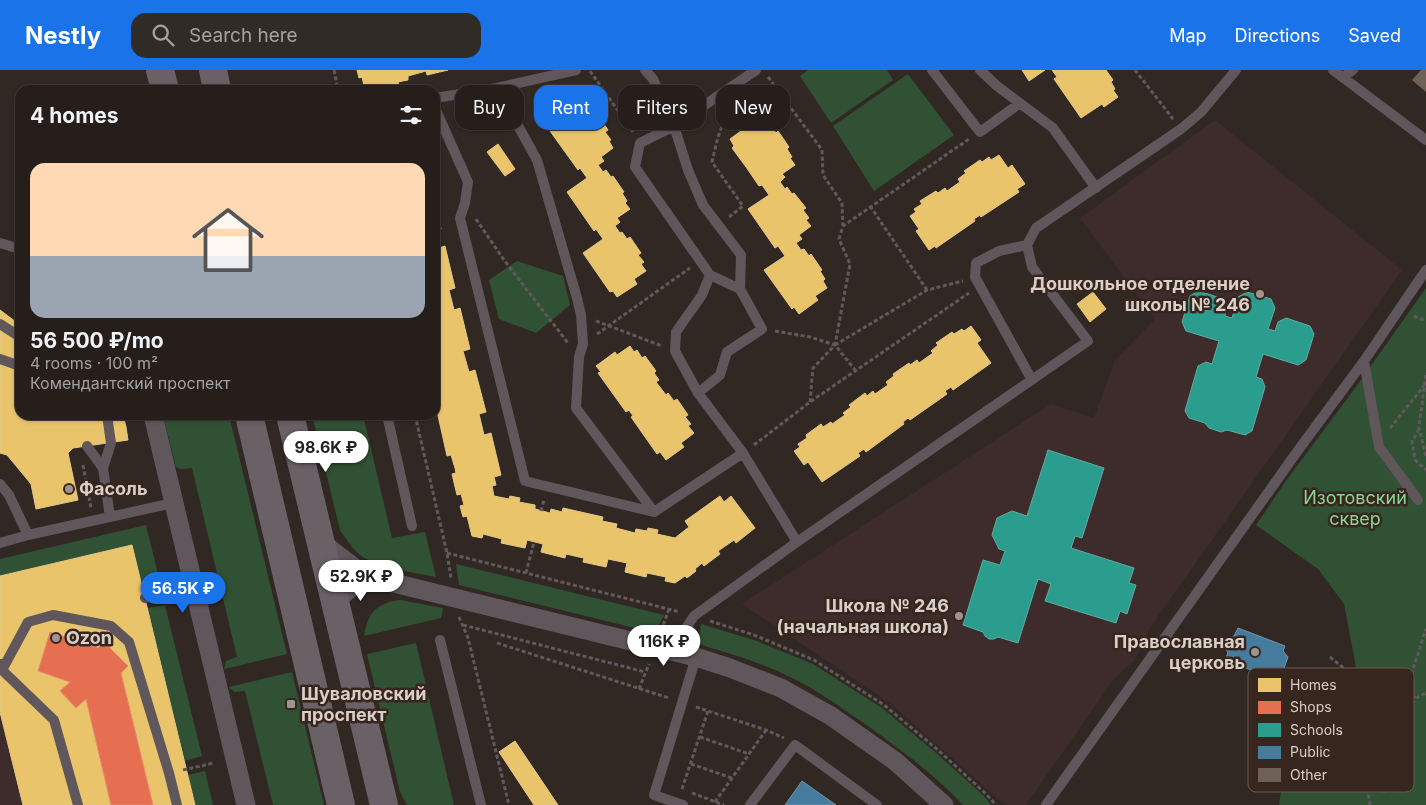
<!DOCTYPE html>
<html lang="en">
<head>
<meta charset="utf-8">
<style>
	:root { --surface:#251e1b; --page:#312b28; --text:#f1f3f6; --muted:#a3a2a3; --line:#423c3a; --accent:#1a73e8 }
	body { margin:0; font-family:Inter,sans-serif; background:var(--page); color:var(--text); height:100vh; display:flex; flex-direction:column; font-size:19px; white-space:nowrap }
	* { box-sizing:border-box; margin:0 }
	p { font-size:16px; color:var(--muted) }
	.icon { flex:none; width:28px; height:28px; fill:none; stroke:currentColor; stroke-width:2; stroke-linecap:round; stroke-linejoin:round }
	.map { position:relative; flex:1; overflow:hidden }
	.drawer { position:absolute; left:15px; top:15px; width:425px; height:335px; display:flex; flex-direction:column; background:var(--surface); border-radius:15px; box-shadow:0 1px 4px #0004,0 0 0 1px var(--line) }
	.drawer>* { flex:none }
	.guide { position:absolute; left:455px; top:15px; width:475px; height:45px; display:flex; gap:10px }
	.price { position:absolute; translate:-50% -42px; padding:0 11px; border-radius:18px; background:#fff; color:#222; font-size:16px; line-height:32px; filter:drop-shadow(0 1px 2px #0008) }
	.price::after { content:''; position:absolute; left:50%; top:30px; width:15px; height:11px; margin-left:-8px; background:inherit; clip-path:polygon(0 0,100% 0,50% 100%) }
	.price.current { background:var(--accent); color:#fff }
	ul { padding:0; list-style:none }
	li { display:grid; align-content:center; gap:10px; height:265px; padding:0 15px }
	li span { display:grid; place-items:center; height:155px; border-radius:15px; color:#555 }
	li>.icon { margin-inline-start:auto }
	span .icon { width:90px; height:90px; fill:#fffc; stroke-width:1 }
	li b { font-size:21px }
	h2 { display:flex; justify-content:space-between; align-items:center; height:60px; padding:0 15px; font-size:21px }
	.tag { padding:0 18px; border-radius:15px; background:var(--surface); box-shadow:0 1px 4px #0004,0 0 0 1px var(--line); font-size:18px; line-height:45px }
	.tag.current { background:var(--accent); color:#fff }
	header { display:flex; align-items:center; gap:30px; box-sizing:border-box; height:70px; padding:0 25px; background:var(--accent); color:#fff }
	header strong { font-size:24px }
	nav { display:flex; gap:28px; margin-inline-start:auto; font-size:18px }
	.search { width:350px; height:45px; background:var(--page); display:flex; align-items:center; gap:12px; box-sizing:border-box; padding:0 18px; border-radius:15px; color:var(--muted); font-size:19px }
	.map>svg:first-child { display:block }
	.education { fill:#3e2b2b }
	.green { fill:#305134 }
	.homes { fill:#e9c46a; stroke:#e4c786 }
	.shops { fill:#e76f51; stroke:#e38c75 }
	.schools { fill:#2a9d8f; stroke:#5faca0 }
	.public { fill:#457b9d; stroke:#7294aa }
	.building { fill:#6f6156 }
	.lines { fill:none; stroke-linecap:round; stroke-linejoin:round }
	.path { stroke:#61595b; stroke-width:3; stroke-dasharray:4 2.5; stroke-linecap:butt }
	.lane { stroke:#5f575c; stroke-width:10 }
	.street { stroke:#5f575c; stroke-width:19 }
	.secondary { stroke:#6a6167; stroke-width:28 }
	.poi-dot { fill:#9f948f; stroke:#37261e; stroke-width:2 }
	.labels { text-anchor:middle; stroke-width:5; stroke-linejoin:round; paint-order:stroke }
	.poi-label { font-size:18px; font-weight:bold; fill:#dacec9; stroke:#37261e; text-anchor:end }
	.park-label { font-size:18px; fill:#88d694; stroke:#37261e }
	.key { fill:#37261e; stroke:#685851; stroke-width:1 }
	.key-label { font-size:14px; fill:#dacec9 }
</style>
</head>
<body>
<header>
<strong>Nestly</strong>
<div class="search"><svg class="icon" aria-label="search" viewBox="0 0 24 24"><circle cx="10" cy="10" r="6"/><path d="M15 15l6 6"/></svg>Search here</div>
<nav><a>Map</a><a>Directions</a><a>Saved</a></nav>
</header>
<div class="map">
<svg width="1426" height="735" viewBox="0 0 1426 735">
	<rect width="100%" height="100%" fill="#312824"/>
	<!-- education -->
	<path class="education" d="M1215,50L1402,200L1150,558L1135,590L1114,609L1026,735H1005L890,633L742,534L1051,334L1094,348L1115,290L1155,249L1080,148Z
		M0,642L23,735H0Z"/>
	<!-- green -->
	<path class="green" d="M808,0H887L893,10L831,53L800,6Z
		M908,4L954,65L874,121L833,56Z
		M517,191L563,206L570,235L536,263L499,249L489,210Z
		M1426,218V735H1279L1283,708L1300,674L1356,597L1344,534L1318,499L1256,455L1288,408L1358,314Z
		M163,345H229L287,584L224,599L226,591L237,587L192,398L181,399L176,397Z
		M312,345H363L392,468L425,462L436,507C416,503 375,497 360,485C352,478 346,469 340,460Z
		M146,455L161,516L144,521L132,475L0,506V489Z
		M456,494L664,545L655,563L459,515Z
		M400,530L443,538L441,548L364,566C368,543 376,533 400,530Z
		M165,535L202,686L185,691L148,538Z
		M701,554L754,570L813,594L882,638L935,682L984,726L991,735H963C936,706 904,682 872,659C845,640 818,620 788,606C759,592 728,583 698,574Z
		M416,573L454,735H407L400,722L367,584Z
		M292,602L324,735H273L245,621L234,622L229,617Z
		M205,701L213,735H195L188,705Z"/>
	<!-- homes -->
	<path class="homes" d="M357,0H448L427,5L426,1L408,6V10L398,12L400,20H365L362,7L359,8Z
		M1022,0H1045L1029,11Z
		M1052,0H1106L1113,10L1111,12L1115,19L1113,20L1118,27L1104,37L1102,34L1081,48L1054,9L1057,7Z
		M582,33L587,41L589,39L594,46L597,44L608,60L605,62L611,70L609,71L613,78L601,87L604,91L598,95L603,102L606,100L611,107L613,106L624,122L622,123L627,131L625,133L630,139L617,148L620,152L615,156L620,163L622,162L627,169L630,167L641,183L638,185L644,192L641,194L646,201L634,209L637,214L617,227L613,221L610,222L583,183L603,169L596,159L594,161L567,122L587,108L580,98L578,100L550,61L553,59L548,52L567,38L570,42Z
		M764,50L768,58L771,56L776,63L778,61L789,77L787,79L792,87L790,88L795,95L782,104L785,107L780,112L785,119L787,117L792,124L794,123L806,138L803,140L809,148L806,150L811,156L799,165L802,169L796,173L801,180L804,179L809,186L811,184L822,200L820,201L825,209L823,211L827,218L815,226L818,230L799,244L794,237L792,239L764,200L785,186L778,176L775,178L748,139L769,125L762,115L759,116L746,97L732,78L734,76L730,69L749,55L751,59Z
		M498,74L515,99L505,106L487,82Z
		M999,85L1008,98L1012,95L1025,114L1017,119L1019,122L981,147L980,145L974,149L975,151L936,178L935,176L929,180L916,161L919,159L910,146L916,142L914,139L922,134L920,131L936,121L938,123L945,118L947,121L960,112L958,109L966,103L964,101L980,90L982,92L989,87L991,90Z
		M435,134L441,159L435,160Z
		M435,163L439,178L445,176L455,218L449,220L454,240L460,238L470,279L463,281L469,302L475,300L486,342L479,344L484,365L491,363L501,405L494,407L496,415L492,416L494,426L509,429L510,426L520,428L519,432L535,435V439L550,443L551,439L562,442L563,438L603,447L602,451L617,454L616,458L635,463L636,459L647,461L648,458L658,460L657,464L675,468L689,457L685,451L720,426L724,432L731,426L755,458L736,473L734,470L718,481L720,484L704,496L702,493L695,499L696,501L687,508L685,506L675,513L665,511L666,507L647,503L646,507L625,502L627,493L608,489L606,497L583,492L584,488L579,487L566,484L565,488L541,482L543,474L527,470L525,478L501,473L502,469L483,464L482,468L472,466L467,446L463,447L460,436L464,435L461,424L457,425L452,404L456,403L455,398L451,385L447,386L437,341L441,340L436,322H435Z
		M1093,222L1106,239L1090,252L1077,234Z
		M0,240L20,255V345H123L126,357L128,370L73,378L68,383L78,430L36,439L31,414L7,385L0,383Z
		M971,256L981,270L977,273L991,293L953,320L951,317L945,321L947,324L910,350L908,348L903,352L904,354L866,382L864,379L858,383L860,386L822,412L808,392L804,395L794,381L800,377L798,374L807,368L806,365L821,354L823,357L831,352L832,354L845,345L843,343L851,337L849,335L865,323L867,326L873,321L875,324L888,315L886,312L894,306L893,304L909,293L910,295L917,290L919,293L933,283L931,281L938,275L936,273L952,262L954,264L962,259L964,261Z
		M630,276L634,282L637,280L642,288L645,286L656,301L654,303L659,310L656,312L666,325L668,323L674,331L677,329L688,345L685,347L691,354L688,356L694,363L681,373L684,377L666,390L660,382L657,384L631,347L633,346L629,340L626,342L598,303L601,302L596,296L615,282L617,285Z
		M132,475L195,735H23L0,642V506Z
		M515,671L558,735H534L499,682Z"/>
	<!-- shops -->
	<path class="shops" d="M633 21a5 5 0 1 1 10 0a5 5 0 1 1-10 0Z
		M50,562L98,578L104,572L128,596L121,603L153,735H111L86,629L76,638L60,621L70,612L38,601Z"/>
	<!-- schools -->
	<path class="schools" d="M1198,221L1224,229L1227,237L1225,246L1232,248L1238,227L1247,222L1271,229L1275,238L1268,259L1275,261L1278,252L1286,248L1310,256L1314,264L1306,290L1298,295L1263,284L1256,307L1262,309L1265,317L1252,361L1245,365L1227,360L1221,362L1209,358L1205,353L1189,348L1185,341L1198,296L1206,292L1212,294L1219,271L1186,261L1182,252L1190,226Z
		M1048,380L1104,398L1082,468L1075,466L1071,478L1134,498L1129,513L1136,515L1127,544L1120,541L1116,553L1045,531L1051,514L1038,509L1018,573L998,567L994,569H989L985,566L983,562L963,555L983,490L1000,495L1005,481L999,479L992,465L997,448L1012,441L1027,446Z"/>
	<!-- public -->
	<path class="public" d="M1238,558L1285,576L1283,581L1288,587L1283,601L1276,600L1272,608L1225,590L1228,583L1225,577L1229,568L1234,566Z
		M802,711L836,735H785Z"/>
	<!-- building -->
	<path class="building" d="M1421,0H1426V22L1412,10Z"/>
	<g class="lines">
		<!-- path -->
		<path class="path" d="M334,0L338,20
			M1135,0L1173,49
			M590,1L633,62
			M768,7L822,80L823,105L842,133L843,156
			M870,136L927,220
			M729,147L743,136L712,92C716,75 720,52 733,38C741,29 774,30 786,30
			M476,149L504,190L568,273
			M1414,246L1426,251
			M596,251L662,276
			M775,261L810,267L835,275L856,301
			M597,264L690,198
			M835,275L927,220L963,211
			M1426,305L1419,357L1426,387
			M810,332L813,298L835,275L850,194L839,169L843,156L969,69
			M415,345L447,483L451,508
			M1390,358L1424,316
			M1419,359L1412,372L1415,390L1426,400
			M754,375L810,332L969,223
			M83,395L91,438
			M541,441L544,430
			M447,483L680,542
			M526,503L534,472
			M459,547L468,568L509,735
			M710,551L754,565L814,590L884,635L938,680L986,724L996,735
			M463,555L645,602
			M661,561L669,539
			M497,573L669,628
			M1330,587L1388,634
			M639,619L649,594
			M1399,621L1416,628
			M696,637L766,660L784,668
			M700,667L749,684
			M691,694L732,708
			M183,700L214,693
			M1369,717L1386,722L1400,712L1398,700L1403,674L1412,659L1410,638L1416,628L1426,623
			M682,719L708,641
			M692,723L724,735
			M715,732L766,660
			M1370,735L1368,722L1380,643L1410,608L1426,559"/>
		<!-- lane -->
		<path class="lane" d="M645,0L653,9L674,56L688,100L703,135L741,185L740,219
			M756,0L674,56L640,73L635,97L710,205L702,225L676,262L675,281L698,323L743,383L797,472
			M932,0L980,62L1020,33
			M980,0L997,16L1053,58L1096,118
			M1333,0L1426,70
			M1343,7L1353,0
			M497,18L537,90L577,228L581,245L583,274L579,287L576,338L654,442
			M435,28L497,18L576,0
			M435,38L468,112L465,133L460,148L525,411L654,442L743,383
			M0,173L20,179
			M1027,175L999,181L976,193L975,207L1032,310
			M0,254L20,267
			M0,289L20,296
			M1364,291L1379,377L1418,430
			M698,323L720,305L727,282L762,259L740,219L710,205
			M107,345L111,373L103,398L110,447
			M387,345L412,456
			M87,376L103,398
			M0,414L9,425L28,465L173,433
			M0,473L28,465
			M145,528L194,517
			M440,570L481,735
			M678,583L684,561L694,546L797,472L1088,271L1032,197L1027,175L1036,158L1181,59L1201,42L1236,0
			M1,594L2,600L54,650L78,735
			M2,600L28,552L53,545L111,556L129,572L169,703L177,735
			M683,735L654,725L696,587
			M750,735L795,675L877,735
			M1046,735L1299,379L1364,291L1426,200"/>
		<!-- street -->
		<path class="street" d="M153,345L246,735
			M320,471L365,506L696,587L730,598L781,618L831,646L895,691L944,735
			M334,532L365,506"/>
		<!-- secondary -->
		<path class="secondary" d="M160,0L165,20
			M213,0L217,20
			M249,345L341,735
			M290,345L384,735"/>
	</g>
	<!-- markers -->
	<g class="poi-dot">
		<circle cx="1260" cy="224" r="5"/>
		<circle cx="69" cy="419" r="5"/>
		<circle cx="959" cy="546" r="5"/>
		<circle cx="56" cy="568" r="5"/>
		<circle cx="1255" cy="582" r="5"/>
		<rect x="286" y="629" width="10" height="10" rx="2.5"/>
	</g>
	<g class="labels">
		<!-- poi labels -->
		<g class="poi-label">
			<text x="1250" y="220">Дошкольное отделение<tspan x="1250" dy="21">школы № 246</tspan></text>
			<text x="79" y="425" text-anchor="start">Фасоль</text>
			<text x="949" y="542">Школа № 246<tspan x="949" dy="21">(начальная школа)</tspan></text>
			<text x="66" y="574" text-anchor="start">Ozon</text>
			<text x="1245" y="578">Православная<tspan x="1245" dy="21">церковь</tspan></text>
			<text x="301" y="630" text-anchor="start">Шуваловский<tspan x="301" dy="21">проспект</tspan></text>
		</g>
		<!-- park labels -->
		<g class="park-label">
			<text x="1355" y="434">Изотовский<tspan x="1355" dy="21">сквер</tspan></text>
		</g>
	</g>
	<!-- legend -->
	<rect x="1248" y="598" width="166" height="124" rx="8" class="key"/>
	<rect x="1258" y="608" width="23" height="14" fill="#e9c46a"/>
	<rect x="1258" y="631" width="23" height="13" fill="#e76f51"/>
	<rect x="1258" y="653" width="23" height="14" fill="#2a9d8f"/>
	<rect x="1258" y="676" width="23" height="13" fill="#457b9d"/>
	<rect x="1258" y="698" width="23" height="14" fill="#6f6156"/>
	<g class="key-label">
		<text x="1290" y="620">Homes</text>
		<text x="1290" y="642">Shops</text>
		<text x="1290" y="665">Schools</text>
		<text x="1290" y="687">Public</text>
		<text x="1290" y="710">Other</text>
	</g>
</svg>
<b class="price" style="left:326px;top:403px">98.6K ₽</b>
<b class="price" style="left:361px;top:532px">52.9K ₽</b>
<b class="price current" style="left:183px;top:544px">56.5K ₽</b>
<b class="price" style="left:664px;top:597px">116K ₽</b>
<div class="guide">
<a class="tag">Buy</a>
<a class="tag current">Rent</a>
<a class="tag">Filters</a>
<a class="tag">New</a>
</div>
<section class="drawer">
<h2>4 homes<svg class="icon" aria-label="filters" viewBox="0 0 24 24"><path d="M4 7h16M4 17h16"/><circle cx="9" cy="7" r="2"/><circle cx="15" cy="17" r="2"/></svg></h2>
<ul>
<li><span style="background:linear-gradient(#ffd9b3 60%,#9aa5b1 0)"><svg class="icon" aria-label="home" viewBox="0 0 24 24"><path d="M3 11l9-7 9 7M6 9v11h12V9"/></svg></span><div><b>56 500 ₽/mo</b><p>4 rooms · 100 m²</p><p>Комендантский проспект</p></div></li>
</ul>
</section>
</div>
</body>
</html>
